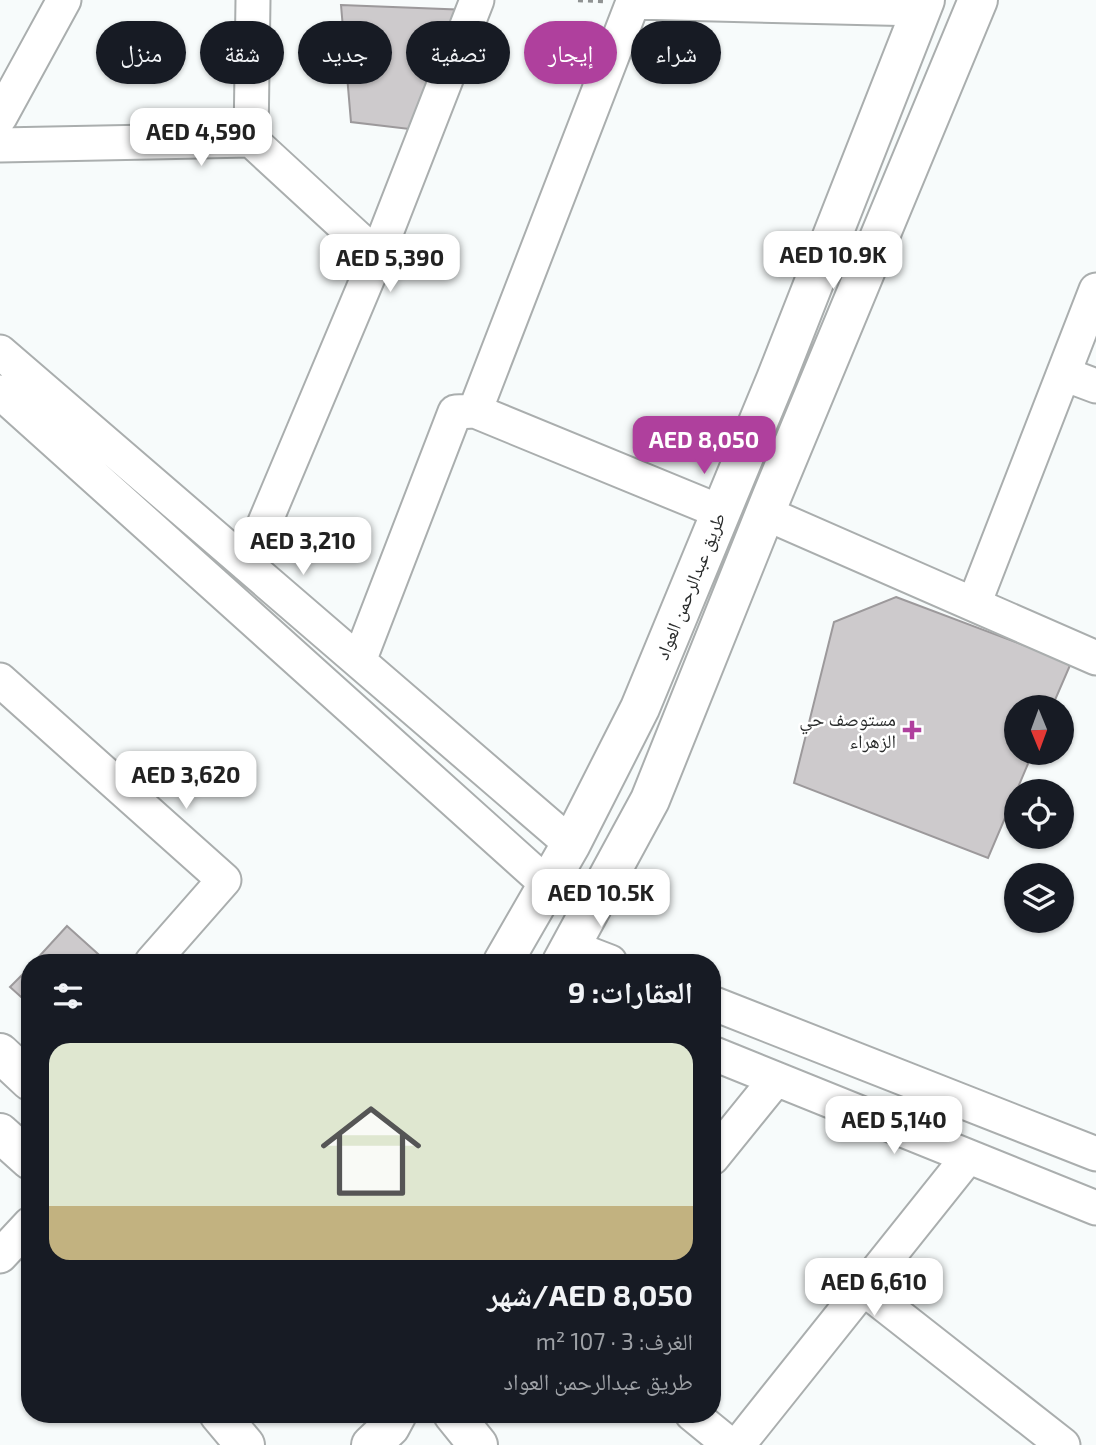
<!DOCTYPE html>
<html lang="ar">
<head>
<meta charset="utf-8">
<style>
	:root { --surface:#171b24; --page:#242831; --text:#f1f3f6; --muted:#9ea1a6; --line:#363941; --accent:#af409d }
	body { margin:0; font-family:"Exo 2","Noto Naskh Arabic",sans-serif; background:var(--page); color:var(--text); direction:rtl; height:100vh; display:flex; flex-direction:column; font-size:26px; white-space:nowrap }
	* { box-sizing:border-box; margin:0 }
	p { font-size:23px; color:var(--muted) }
	.icon { flex:none; width:38px; height:38px; fill:none; stroke:currentColor; stroke-width:2; stroke-linecap:round; stroke-linejoin:round }
	.map { position:relative; flex:1; overflow:hidden; direction:ltr }
	.sheet { position:absolute; left:21px; top:954px; width:700px; height:469px; display:flex; flex-direction:column; background:var(--surface); border-radius:28px; box-shadow:0 2px 5px #0004; direction:rtl }
	.sheet>* { flex:none }
	.hud { position:absolute; left:21px; top:21px; width:700px; height:63px; direction:rtl; display:flex; gap:14px }
	.needle { width:46px; rotate:179deg }
	.buttons { position:absolute; left:1004px; top:695px; display:grid; gap:14px }
	.buttons a { display:grid; place-items:center; width:70px; height:70px; border-radius:50%; background:var(--surface); box-shadow:0 2px 5px #0004; font-size:35px }
	.price { position:absolute; translate:-50% -60px; padding:0 16px; border-radius:14px; background:#fff; color:#222; font-size:23px; line-height:46px; filter:drop-shadow(0 2px 4px #0008) }
	.price::after { content:''; position:absolute; left:50%; top:42px; width:21px; height:16px; margin-left:-10px; background:inherit; clip-path:polygon(0 0,100% 0,50% 100%) }
	.price.on { background:var(--accent); color:#fff }
	ul { padding:0; list-style:none }
	li { display:grid; align-content:center; gap:14px; height:371px; padding:0 28px }
	li+li { border-top:2px solid var(--line) }
	li span { display:grid; place-items:center; height:217px; border-radius:21px; color:#555 }
	li>.icon { margin-inline-start:auto }
	span .icon { width:126px; height:126px; fill:#fffc; stroke-width:1 }
	li b { font-size:30px }
	h2 { display:flex; justify-content:space-between; align-items:center; height:84px; padding:0 28px; font-size:30px }
	.tag { padding:0 24px; border-radius:32px; background:var(--surface); box-shadow:0 2px 5px #0004; font-size:24px; line-height:63px }
	.tag.on { background:var(--accent); color:#fff }
	.map>svg:first-child { display:block }
	.building { fill:#cdcacc; stroke:#9c999b; stroke-width:2 }
	.lines { fill:none; stroke-linecap:round; stroke-linejoin:round }
	.minor-casing { stroke:#aaaeae; stroke-width:37 }
	.major-casing { stroke:#aaaeae; stroke-width:42 }
	.path { stroke:#8f9292; stroke-width:4.5; stroke-dasharray:5 5; stroke-linecap:butt }
	.minor { stroke:#fff; stroke-width:33 }
	.major { stroke:#fff; stroke-width:38 }
	.poi-dot { fill:#af409d; stroke:#fff; stroke-width:2.5 }
	.labels { text-anchor:middle; stroke-width:5; stroke-linejoin:round; paint-order:stroke }
	.street-label { font-size:19px; fill:#292b2b; stroke:#fff }
	.poi-label { font-size:19px; fill:#292b2b; stroke:#fff; text-anchor:end }
</style>
</head>
<body>
<div class="map">
<svg width="1096" height="1445" viewBox="0 0 1096 1445">
	<rect width="100%" height="100%" fill="#f7fbfb"/>
	<!-- building -->
	<path class="building" d="M341,5L469,10L426,131L351,122Z
		M896,597L1071,663L1052,707H1017V752H1033L988,858L794,783L834,622Z
		M67,926L107,962H34Z
		M30,967V1005L10,987Z"/>
	<g class="lines">
		<!-- minor casing -->
		<g class="minor-casing">
			<path id="minor" d="M0,117L64,0
				M251,140L253,0
				M0,145L251,140L377,256
				M0,352L571,844
				M1064,374L1096,386
				M0,392L548,885
				M475,411L633,2L921,9
				M765,513L1096,658
				M247,565L377,256L477,0
				M974,604L1096,290
				M359,661L455,412L475,411L721,512
				M0,680L224,880L152,962
				M571,947L610,962
				M712,1003L1096,1154
				M712,1053L1096,1208
				M712,1158L776,1079
				M0,1256L30,1224
				M863,1288L1063,1445
				M692,1414L730,1445
				M738,1445L968,1157"/>
		</g>
		<!-- major casing -->
		<g class="major-casing">
			<path id="major" d="M503,962L571,844L640,708L776,379L925,0
				M562,962L650,800L772,496L978,0
				M0,1053L30,1081
				M0,1133L30,1160
				M219,1414L245,1445
				M453,1414L478,1445
				M371,1445L390,1427L397,1414"/>
		</g>
		<!-- path -->
		<path class="path" d="M578,0L605,1"/>
		<!-- minor -->
		<use href="#minor" class="minor"/>
		<!-- major -->
		<use href="#major" class="major"/>
	</g>
	<!-- markers -->
	<path class="poi-dot" d="M908.5 719.5h7v7h7v7h-7v7h-7v-7h-7v-7h7z"/>
	<g class="labels">
		<!-- street labels -->
		<g class="street-label">
			<text transform="translate(690 586) rotate(-68)" y="7">طريق عبدالرحمن العواد</text>
		</g>
		<!-- poi labels -->
		<g class="poi-label">
			<text x="896" y="726">مستوصف حي<tspan x="896" dy="22">الزهراء</tspan></text>
		</g>
	</g>
</svg>
<div class="buttons">
<a><svg class="needle" viewBox="-14 -14 28 28"><path d="M0-13l5 13h-10z" fill="#e53935"/><path d="M0 13l5-13h-10z" fill="#9ea1a6"/></svg></a>
<a><svg class="icon" aria-label="locate" viewBox="0 0 24 24"><circle cx="12" cy="12" r="6"/><path d="M12 2v4M12 18v4M2 12h4M18 12h4"/></svg></a>
<a><svg class="icon" aria-label="layers" viewBox="0 0 24 24"><path d="M12 4l9 5-9 5-9-5zM3 14l9 5 9-5"/></svg></a>
</div>
<b class="price" style="left:201px;top:168px">AED 4,590</b>
<b class="price" style="left:833px;top:291px">AED 10.9K</b>
<b class="price" style="left:390px;top:294px">AED 5,390</b>
<b class="price on" style="left:704px;top:476px">AED 8,050</b>
<b class="price" style="left:303px;top:577px">AED 3,210</b>
<b class="price" style="left:186px;top:811px">AED 3,620</b>
<b class="price" style="left:601px;top:929px">AED 10.5K</b>
<b class="price" style="left:894px;top:1156px">AED 5,140</b>
<b class="price" style="left:874px;top:1318px">AED 6,610</b>
<div class="hud">
<a class="tag">شراء</a>
<a class="tag on">إيجار</a>
<a class="tag">تصفية</a>
<a class="tag">جديد</a>
<a class="tag">شقة</a>
<a class="tag">منزل</a>
</div>
<section class="sheet">
<h2>العقارات: 9<svg class="icon" aria-label="filters" viewBox="0 0 24 24"><path d="M4 7h16M4 17h16"/><circle cx="9" cy="7" r="2"/><circle cx="15" cy="17" r="2"/></svg></h2>
<ul>
<li><span style="background:linear-gradient(#dfe7d0 75%,#c2b280 0)"><svg class="icon" aria-label="home" viewBox="0 0 24 24"><path d="M3 11l9-7 9 7M6 9v11h12V9"/></svg></span><div><b>AED 8,050/شهر</b><p>الغرف: 3 · 107 m²</p><p>طريق عبدالرحمن العواد</p></div></li>
</ul>
</section>
</div>
</body>
</html>
